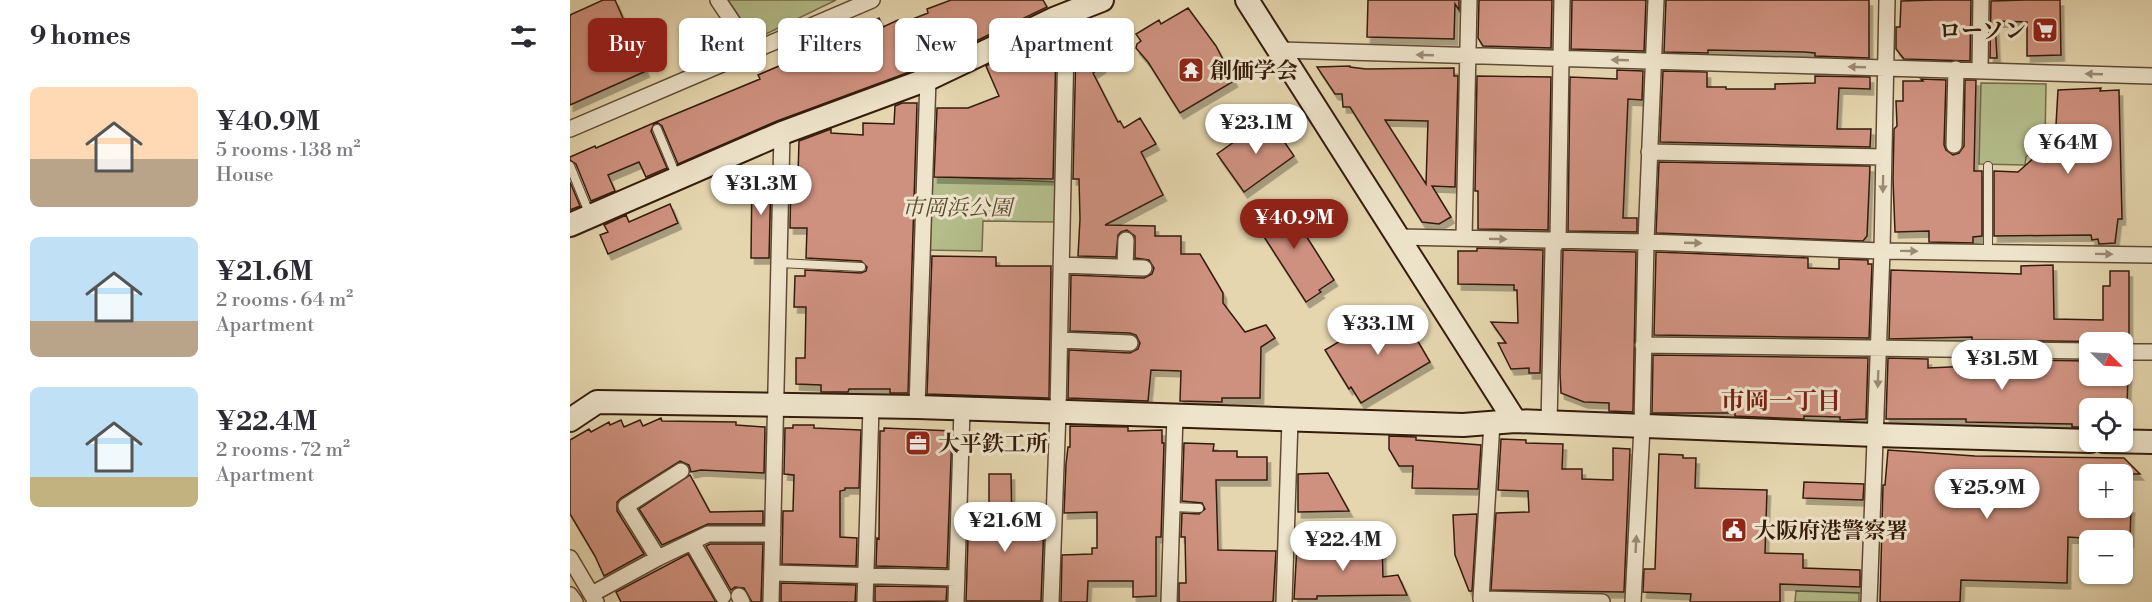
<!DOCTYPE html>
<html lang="en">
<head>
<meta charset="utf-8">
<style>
	:root { --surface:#fff; --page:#f2f2f3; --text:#2b2b33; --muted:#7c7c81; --accent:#8f2418 }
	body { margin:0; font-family:"Libre Bodoni","Noto Serif JP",serif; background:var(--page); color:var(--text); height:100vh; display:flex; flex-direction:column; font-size:22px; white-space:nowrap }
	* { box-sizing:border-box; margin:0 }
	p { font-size:20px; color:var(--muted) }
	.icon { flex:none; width:33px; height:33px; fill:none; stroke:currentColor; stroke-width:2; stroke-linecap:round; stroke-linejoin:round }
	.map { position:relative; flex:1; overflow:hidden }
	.panel { display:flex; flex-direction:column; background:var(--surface); width:570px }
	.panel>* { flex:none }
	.guide { position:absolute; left:18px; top:18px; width:570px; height:54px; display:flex; gap:12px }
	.needle { width:39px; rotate:114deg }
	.controls { position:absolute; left:1509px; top:332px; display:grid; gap:12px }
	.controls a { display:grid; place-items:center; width:54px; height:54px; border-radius:9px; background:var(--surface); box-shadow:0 2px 4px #0004; font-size:30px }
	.price { position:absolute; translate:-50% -51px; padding:0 14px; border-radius:21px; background:#fff; color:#222; font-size:20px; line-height:39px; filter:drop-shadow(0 2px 3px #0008) }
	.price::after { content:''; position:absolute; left:50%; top:36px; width:18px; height:14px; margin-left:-9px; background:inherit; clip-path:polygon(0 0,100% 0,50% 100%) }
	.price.current { background:var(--accent); color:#fff }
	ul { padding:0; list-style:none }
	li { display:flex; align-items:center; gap:18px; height:150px; padding:0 30px }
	li span { display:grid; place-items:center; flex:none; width:168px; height:120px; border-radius:9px; color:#555 }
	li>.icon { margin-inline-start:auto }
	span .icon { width:72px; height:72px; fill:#fffc; stroke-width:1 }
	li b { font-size:26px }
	h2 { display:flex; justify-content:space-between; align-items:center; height:72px; padding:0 30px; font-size:26px }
	.chip { padding:0 21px; border-radius:9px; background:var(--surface); box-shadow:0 2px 4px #0004; font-size:21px; line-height:54px }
	.chip.current { background:var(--accent); color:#fff }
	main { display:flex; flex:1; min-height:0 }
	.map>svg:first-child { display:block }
	.green { fill:#b4be8b; stroke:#746d4c; stroke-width:1.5 }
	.building { fill:#ce917f; stroke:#351c0c; stroke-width:1.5; fill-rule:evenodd; filter:url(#shadow) }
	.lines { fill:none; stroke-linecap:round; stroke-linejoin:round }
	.lane-casing { stroke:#614a35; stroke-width:10 }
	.street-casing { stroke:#614a35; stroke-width:18 }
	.secondary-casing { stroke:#351c0c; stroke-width:26 }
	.lane { stroke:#eee4cb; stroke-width:8 }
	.street { stroke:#eee4cb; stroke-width:15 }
	.secondary { stroke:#eee4cb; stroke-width:22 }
	.oneway { fill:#9b8a75 }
	.labels { text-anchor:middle; stroke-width:6; stroke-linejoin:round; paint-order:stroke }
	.poi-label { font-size:22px; font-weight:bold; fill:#351c0c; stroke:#eee4cb; text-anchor:start }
	.park-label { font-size:22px; font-style:italic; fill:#5b4d32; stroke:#eee4cb }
	.neighbourhood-label { font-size:24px; font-weight:bold; fill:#7a1f14; stroke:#eee4cb }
</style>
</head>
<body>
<main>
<section class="panel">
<h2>9 homes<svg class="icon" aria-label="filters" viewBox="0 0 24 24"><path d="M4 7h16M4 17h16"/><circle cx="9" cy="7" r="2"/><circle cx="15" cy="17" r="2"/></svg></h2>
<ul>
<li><span style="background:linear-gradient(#ffd9b3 60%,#b9a48a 0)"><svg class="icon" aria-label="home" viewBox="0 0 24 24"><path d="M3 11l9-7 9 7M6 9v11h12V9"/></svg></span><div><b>¥40.9M</b><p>5 rooms · 138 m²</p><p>House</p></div></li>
<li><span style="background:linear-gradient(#bfe0f5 70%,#b9a48a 0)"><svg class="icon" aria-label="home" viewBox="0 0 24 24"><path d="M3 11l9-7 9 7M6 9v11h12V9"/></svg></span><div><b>¥21.6M</b><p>2 rooms · 64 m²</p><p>Apartment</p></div></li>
<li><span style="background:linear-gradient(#bfe0f5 75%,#c2b280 0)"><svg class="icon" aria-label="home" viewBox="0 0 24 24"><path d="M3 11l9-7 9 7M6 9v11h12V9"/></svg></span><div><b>¥22.4M</b><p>2 rooms · 72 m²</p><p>Apartment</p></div></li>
</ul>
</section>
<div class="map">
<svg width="1582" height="602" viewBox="0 0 1582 602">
	<defs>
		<filter id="shadow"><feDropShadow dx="3.5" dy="6" stdDeviation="0" flood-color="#0004"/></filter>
	</defs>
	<rect width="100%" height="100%" fill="#e5d6af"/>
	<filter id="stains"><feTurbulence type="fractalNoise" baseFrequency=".00333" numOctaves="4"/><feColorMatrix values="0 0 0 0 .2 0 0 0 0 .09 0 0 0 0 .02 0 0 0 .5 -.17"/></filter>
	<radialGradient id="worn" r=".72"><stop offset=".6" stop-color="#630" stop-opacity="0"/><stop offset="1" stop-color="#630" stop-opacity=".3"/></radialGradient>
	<!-- green -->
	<path class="green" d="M158,0H266L196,34L178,30Z
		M1411,83L1476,84L1475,143H1467V147L1456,157L1455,165L1409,164Z
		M359,176L488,182L486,222L413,221L412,251L357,250Z
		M1226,591L1289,593V602H1225Z"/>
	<!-- building -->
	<path class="building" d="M33,0H45L76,71L0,105V15Z
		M381,0H473L477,7L383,52L372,27L365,24L362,27L361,32L372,57L353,67L207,121L108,164L92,126L88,123L84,124L81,131L97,168L76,177L69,162L38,175L45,191L21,201L6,164L0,160V157L25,146L26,148L79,125L190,79L188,75L216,63L215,61L245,47L247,49L309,18L313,27L328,20L330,24L358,13L357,9Z
		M798,0H889V10L885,4L884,39L797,37Z
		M909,0H982L981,48L913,46L908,38Z
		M1002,0H1076L1074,51L1001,49Z
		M1096,0H1299V58L1245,56V53L1234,52L1138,50V53L1094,52Z
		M1366,0H1401L1400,61L1334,59L1326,49V27H1330L1331,1Z
		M1456,0H1490L1491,55L1457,56V22L1425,21L1427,58H1420L1421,1Z
		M618,8L646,46L664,81L610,113L578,62L566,48L567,44L571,41L566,34L589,20L591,24Z
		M509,29L532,67L523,73L548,122L550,121L554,128L570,118L586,144L571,152L593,195L535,225L585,226V236H611V254H630L653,293V303L675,332L696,325L705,338L691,347L690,398H652V402L610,401L611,371L581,370L578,401L498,398L499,350L560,353L568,349L570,343L566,335L560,333L500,331L501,275L574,278L582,274L584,268L579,260L565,258V236L557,230L551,232L548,235L546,257L508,256L510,219L509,179H503L506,45L502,33Z
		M482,35L486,47L483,179L364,177L367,108H398L429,96L416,66Z
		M780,66V67L796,69L884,68V76H888L885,187L862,186L881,217L869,224L852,222L780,107H773L772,94H765L747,67ZM815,120L858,121L856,184Z
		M1047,70L1073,71L1072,100L1058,99L1053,218H1067V232L998,231L1000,77L1047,79Z
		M1093,71L1137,72V87H1156V89H1205V84L1245,83V76L1300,77V89L1269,88L1267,129H1301L1300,147L1090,142Z
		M907,76L981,77L978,230L908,229V191H905Z
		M1351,79L1376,80L1374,145L1376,150L1383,155L1389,153L1394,146L1395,80H1406L1404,171H1412V236L1403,237V243L1359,242V231L1325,232L1323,179L1324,129L1327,126L1326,101H1333V81H1353Z
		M1531,88L1530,91L1549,90L1552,219H1548L1545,243L1529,244L1528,239L1522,240L1521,235L1424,236V171L1448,172L1476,147L1477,125H1486L1488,90Z
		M332,103H347L338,393H320V389H279L278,392H251V385L226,384V358H235L236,307H224L225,276H235V270L291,273L296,271L297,267L291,261L236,258L237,228H220L221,175H228L229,141L261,129V133L293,135V123L324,124L325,106Z
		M698,118L724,156L674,192L647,154Z
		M1089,162L1300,166L1297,236L1293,241L1086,233Z
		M182,174H201L199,258H181Z
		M0,182L10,206L0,210Z
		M714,201L764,280L749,290L751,292L736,302L682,218L698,207L700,210Z
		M100,204L108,223L38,254L30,235L38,232L34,225L56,215L59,222Z
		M907,248L973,250L970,373H959V368L941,369L928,343H936L921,322L948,323L947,290H944V285L888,284V251H907Z
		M993,250L1066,252L1063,412L1039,411V403L1014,402L991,393L990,373Z
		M1086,252L1238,258V268L1269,269V259L1298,260V264H1302L1299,338L1084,335Z
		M362,256L426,257V266H481L479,398L357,394Z
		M1483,265L1484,319L1533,320V286H1540V271H1559V342L1402,340V337L1319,339L1321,270L1451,274V266Z
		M824,309L835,329L839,326L860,362L791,403L781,387L779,389L755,350Z
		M1083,355L1298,358L1296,419L1270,420V417L1234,416V419L1165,416V413H1082Z
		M1318,358L1358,359V368L1402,366V359L1520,361V375H1558L1557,408H1520L1518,427H1502V424L1396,422V419H1316Z
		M91,418L92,421L166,422V425L195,427L194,473L131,470L121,472L119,465L110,461L51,498L47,502V511L74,554L34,576L25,556L0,514V440L19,429L21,432L39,422L40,425L51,420L54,427L70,420L73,426Z
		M223,425H244V428L291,430L289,488H275V490L270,491V537L287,538L286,566L212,564L213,511H223L224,475L214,474L215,428H223Z
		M500,426L558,427V431L592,430V443H594L591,537H586V596L563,597V581H518L517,602H491L492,555L522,554V548H527V512L494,513L496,464L498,447H500Z
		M314,428L382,431L377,568L306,566L307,538L309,539L310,431H314Z
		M819,436L846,437V440L911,445L908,489L842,488L843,466H829L819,449Z
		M931,439L956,440V443L993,444L992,469H1012V479L1043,480V448L1060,449L1054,592L921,590L926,513L959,512L958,491L928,490Z
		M614,443L644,444L643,451H667V457H697V480H646L648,550L706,551L703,602H609V583H616L615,537H611L612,513L629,514L635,509L632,503L612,501Z
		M1318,450L1405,456L1554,458L1570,474H1520V507H1561L1560,541L1498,537L1497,583L1391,580L1390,602H1310L1313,485H1315Z
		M1089,454L1113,455V458H1126L1125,488L1197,490L1195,553L1233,554V568L1290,570V587L1210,584V602H1120L1121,594L1073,592L1074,569H1085Z
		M758,473L779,511L728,512V474Z
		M419,474H441L442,524L474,523L471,601H396L398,538H419Z
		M120,475L140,512L193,511V524H138L92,545L69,509Z
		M1234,482L1294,484L1293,500L1233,498Z
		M907,514L902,591H899L885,555L883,515Z
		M812,543L813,577L828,575L837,595L747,596V599H724L727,545Z
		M140,544H193L191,602H182L174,588L165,587L161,590L136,546Z
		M118,554L146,602H51L46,592Z
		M211,583L286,585L285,602H211Z
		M305,586L377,587L376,601L305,602Z"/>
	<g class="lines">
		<!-- lane casing -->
		<g class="lane-casing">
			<path id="lane" d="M367,30L382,64
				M87,129L106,175
				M0,166L20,215
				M1418,253V166
				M209,263L291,267
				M602,507L629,508"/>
		</g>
		<!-- street casing -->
		<g class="street-casing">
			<path id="street" d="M148,0L182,51
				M710,50L1582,76
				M1410,70L1411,0
				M0,129L302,0
				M1384,145L1386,69
				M1079,152L1313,157
				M828,237L1076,242L1312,251L1582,255
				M894,238L899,0
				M491,265L574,268
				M555,267L556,240
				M490,340L560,343
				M1073,345L1520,351
				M1552,352H1582
				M347,407L358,79
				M979,423L983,248L988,240L992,0
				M122,542L153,596
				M0,558L26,602
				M88,558L56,506L111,471
				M202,573L387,578
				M22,594L88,558L138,534H203
				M0,595L5,602
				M169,596L172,602
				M911,599L1032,602
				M201,602L212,133
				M295,602L301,407
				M386,602L392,409
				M481,602L488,411L496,45L486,18
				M599,602L605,415
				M714,602L720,420
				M913,602L911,599L922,423
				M1063,602L1072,427L1076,242L1086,0
				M1299,602L1312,251L1317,0"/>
		</g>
		<!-- secondary casing -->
		<g class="secondary-casing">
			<path id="secondary" d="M677,0L945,421
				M0,225L212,133L358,79L486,18L532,0
				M0,420L27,402L347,407L893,425L945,421L1306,435L1520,441
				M1534,441L1582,442"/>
		</g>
		<!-- lane -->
		<use href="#lane" class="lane"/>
		<!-- street -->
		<use href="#street" class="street"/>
		<!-- secondary -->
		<use href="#secondary" class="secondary"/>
	</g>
	<!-- one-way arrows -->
	<defs><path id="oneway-solid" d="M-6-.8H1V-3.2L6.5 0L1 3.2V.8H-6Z" transform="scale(1.5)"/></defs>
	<g class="oneway">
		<use href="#oneway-solid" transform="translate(855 55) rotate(-178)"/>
		<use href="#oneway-solid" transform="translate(1050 60) rotate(-178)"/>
		<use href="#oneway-solid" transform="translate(1287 67) rotate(-178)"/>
		<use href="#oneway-solid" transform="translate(1524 74) rotate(-178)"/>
		<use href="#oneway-solid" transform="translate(1313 184) rotate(91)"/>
		<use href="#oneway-solid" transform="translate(928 239) rotate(1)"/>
		<use href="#oneway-solid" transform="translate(1123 243) rotate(2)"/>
		<use href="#oneway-solid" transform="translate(1339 251) rotate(1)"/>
		<use href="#oneway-solid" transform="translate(1534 254) rotate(1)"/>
		<use href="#oneway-solid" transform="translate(1308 379) rotate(92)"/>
		<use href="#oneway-solid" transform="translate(1066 544) rotate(-87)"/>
	</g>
	<!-- icons -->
	<defs>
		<g id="supermarket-square" transform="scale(1.35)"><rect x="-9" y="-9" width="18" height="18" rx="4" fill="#8f2418" stroke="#eee4cb"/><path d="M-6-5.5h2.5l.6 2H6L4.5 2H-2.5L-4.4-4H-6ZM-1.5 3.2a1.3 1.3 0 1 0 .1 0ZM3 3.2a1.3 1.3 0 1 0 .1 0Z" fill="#fff"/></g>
		<g id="temple-square" transform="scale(1.35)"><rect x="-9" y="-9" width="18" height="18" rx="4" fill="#8f2418" stroke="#eee4cb"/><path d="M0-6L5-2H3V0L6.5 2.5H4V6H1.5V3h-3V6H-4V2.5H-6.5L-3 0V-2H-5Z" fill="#fff"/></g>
		<g id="office-square" transform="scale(1.35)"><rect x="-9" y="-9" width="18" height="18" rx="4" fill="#8f2418" stroke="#eee4cb"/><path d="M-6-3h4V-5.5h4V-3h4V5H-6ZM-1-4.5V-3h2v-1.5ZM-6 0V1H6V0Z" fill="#fff"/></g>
		<g id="civic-square" transform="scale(1.35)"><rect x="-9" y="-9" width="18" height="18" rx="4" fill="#8f2418" stroke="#eee4cb"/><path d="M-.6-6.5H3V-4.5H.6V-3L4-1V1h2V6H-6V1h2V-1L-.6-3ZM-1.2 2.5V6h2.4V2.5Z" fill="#fff"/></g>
	</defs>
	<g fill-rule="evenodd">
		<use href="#supermarket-square" x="1475" y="30"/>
		<use href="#temple-square" x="621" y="70"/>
		<use href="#office-square" x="348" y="443"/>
		<use href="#civic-square" x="1164" y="530"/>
	</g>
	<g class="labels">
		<!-- poi labels -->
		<g class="poi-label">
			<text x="1456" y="38" text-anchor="end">ローソン</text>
			<text x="640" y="78">創価学会</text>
			<text x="368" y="451">大平鉄工所</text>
			<text x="1184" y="538">大阪府港警察署</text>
		</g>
		<!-- park labels -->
		<g class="park-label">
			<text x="387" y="215">市岡浜公園</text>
		</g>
		<!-- neighbourhood labels -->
		<g class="neighbourhood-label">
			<text x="1211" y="409">市岡一丁目</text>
		</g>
	</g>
	<rect width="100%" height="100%" filter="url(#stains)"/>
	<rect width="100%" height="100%" fill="url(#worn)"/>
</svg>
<div class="controls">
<a><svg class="needle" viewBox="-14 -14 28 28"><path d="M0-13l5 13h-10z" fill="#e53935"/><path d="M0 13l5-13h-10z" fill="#7c7c81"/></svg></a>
<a><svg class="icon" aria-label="locate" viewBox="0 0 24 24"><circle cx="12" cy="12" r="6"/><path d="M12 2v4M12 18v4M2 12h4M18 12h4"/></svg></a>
<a>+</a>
<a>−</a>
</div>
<b class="price" style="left:686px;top:155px">¥23.1M</b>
<b class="price" style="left:1498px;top:175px">¥64M</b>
<b class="price" style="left:191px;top:216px">¥31.3M</b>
<b class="price current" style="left:724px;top:250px">¥40.9M</b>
<b class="price" style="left:808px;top:356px">¥33.1M</b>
<b class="price" style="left:1432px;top:391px">¥31.5M</b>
<b class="price" style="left:1417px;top:520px">¥25.9M</b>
<b class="price" style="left:435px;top:553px">¥21.6M</b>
<b class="price" style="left:773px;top:572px">¥22.4M</b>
<div class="guide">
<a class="chip current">Buy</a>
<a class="chip">Rent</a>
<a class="chip">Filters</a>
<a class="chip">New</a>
<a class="chip">Apartment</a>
</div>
</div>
</main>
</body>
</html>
